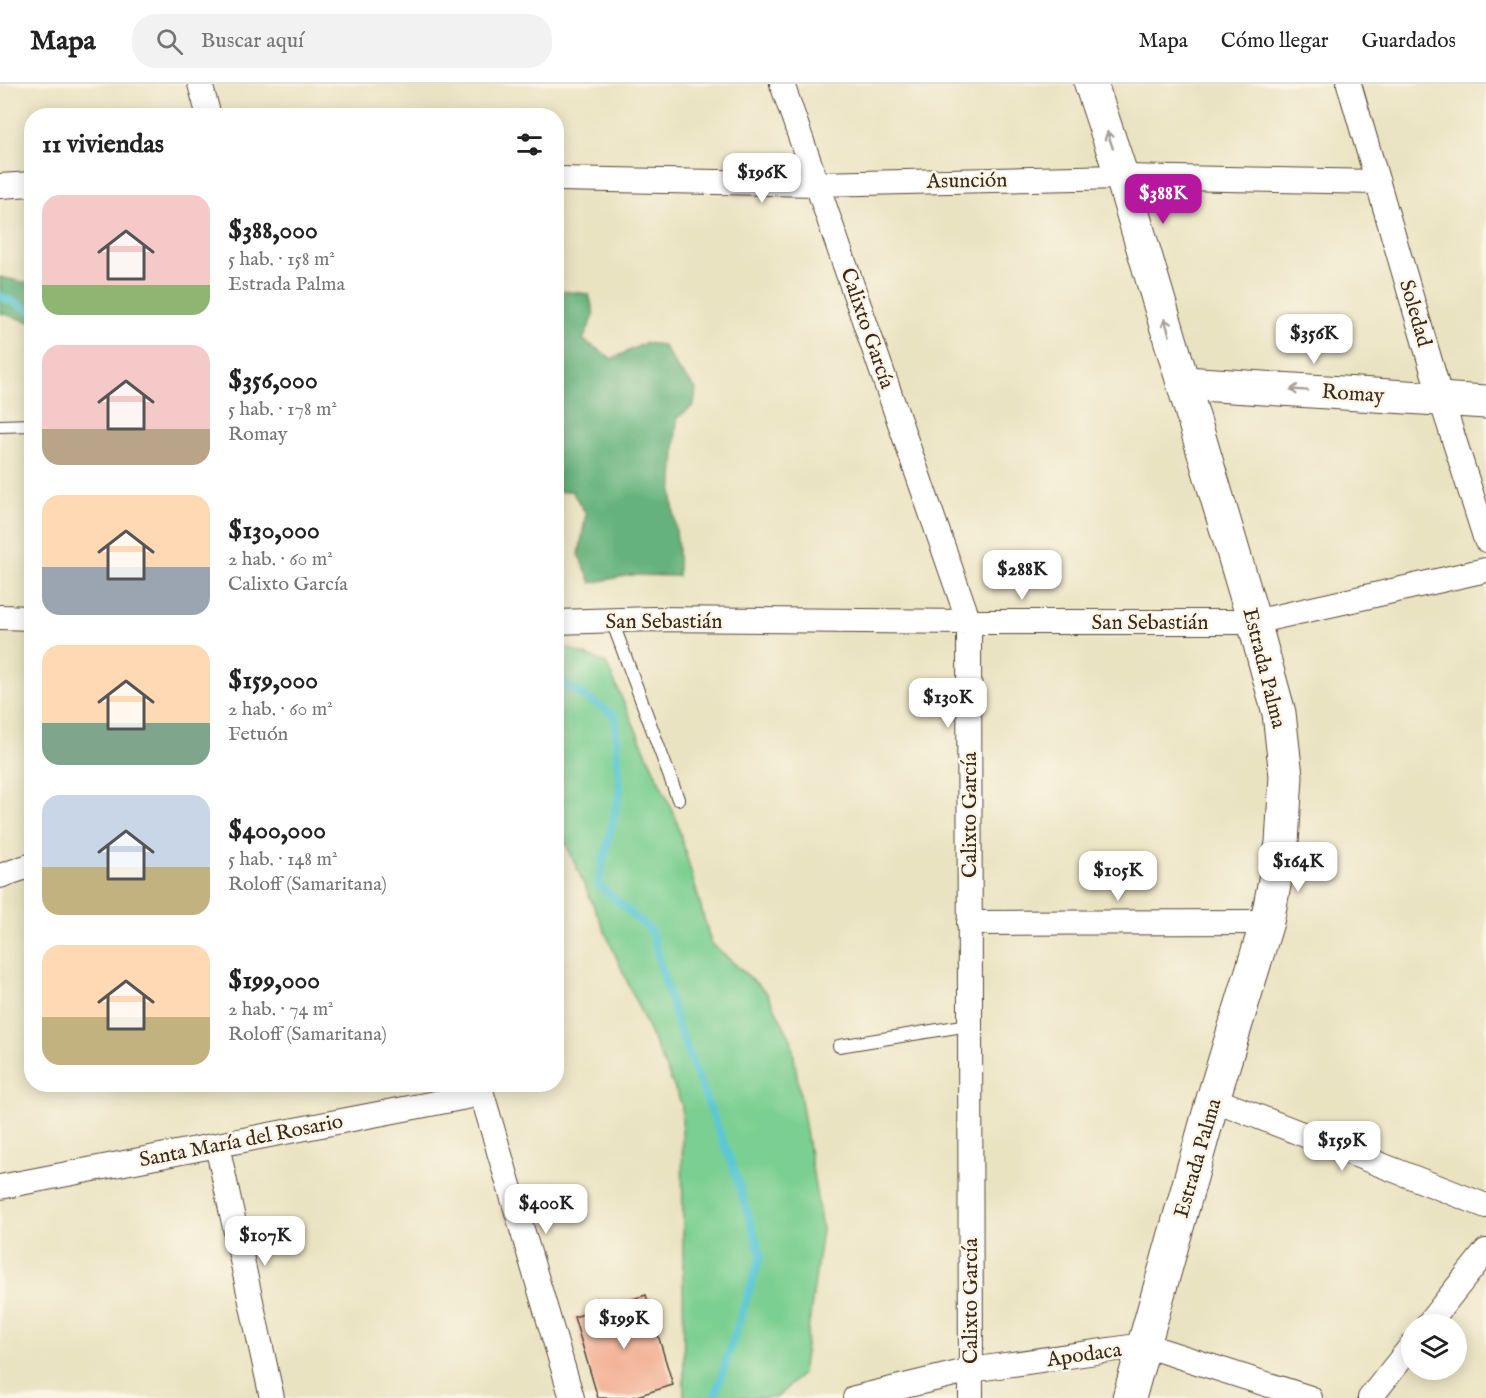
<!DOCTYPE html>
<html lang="es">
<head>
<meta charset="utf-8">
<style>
	:root { --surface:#fff; --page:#f2f2f2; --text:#222; --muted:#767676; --line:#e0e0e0; --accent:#b5179e }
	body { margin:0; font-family:"IM FELL English",serif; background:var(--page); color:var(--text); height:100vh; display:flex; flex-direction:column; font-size:22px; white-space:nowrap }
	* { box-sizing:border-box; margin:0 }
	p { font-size:20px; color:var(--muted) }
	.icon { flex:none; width:33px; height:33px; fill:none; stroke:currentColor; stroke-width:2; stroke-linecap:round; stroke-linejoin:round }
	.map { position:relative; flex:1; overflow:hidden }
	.drawer { position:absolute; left:24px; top:24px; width:540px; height:984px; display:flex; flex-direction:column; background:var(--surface); border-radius:24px; box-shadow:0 3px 15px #0003 }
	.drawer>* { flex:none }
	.controls { position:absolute; left:1401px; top:1230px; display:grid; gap:12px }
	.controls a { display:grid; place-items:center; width:66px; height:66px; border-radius:50%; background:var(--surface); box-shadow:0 3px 15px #0003; font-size:30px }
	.price { position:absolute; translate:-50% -51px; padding:0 14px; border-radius:12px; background:#fff; color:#222; font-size:20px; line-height:39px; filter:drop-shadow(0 2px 3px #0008) }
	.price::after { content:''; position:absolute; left:50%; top:36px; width:18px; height:14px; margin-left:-9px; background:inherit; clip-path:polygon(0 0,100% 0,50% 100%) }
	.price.selected { background:var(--accent); color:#fff }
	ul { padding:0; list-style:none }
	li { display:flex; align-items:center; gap:18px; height:150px; padding:0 18px }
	li span { display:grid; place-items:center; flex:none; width:168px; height:120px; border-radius:18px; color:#555 }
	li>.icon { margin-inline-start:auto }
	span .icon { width:72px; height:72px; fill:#fffc; stroke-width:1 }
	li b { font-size:26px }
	h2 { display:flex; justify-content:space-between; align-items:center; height:72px; padding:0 18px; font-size:26px }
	header { display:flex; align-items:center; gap:36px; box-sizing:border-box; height:84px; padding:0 30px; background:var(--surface); border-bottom:2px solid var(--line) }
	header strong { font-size:28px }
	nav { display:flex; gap:33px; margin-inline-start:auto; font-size:21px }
	.search { width:420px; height:54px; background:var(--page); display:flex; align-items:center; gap:15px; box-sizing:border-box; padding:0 21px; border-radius:24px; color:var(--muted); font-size:22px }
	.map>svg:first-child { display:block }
	.green { fill:#7ccf92; stroke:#5c7c58; stroke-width:1.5 }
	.forest { fill:#65b27c; stroke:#506e4d; stroke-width:1.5 }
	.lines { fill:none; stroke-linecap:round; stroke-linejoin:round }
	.stream { stroke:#5bc8d4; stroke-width:8 }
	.building { fill:#f2ae93 }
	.lane-casing { stroke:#554637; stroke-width:14 }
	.street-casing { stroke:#554637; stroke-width:26 }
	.secondary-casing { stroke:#554637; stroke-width:35 }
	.lane { stroke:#fff; stroke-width:12 }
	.street { stroke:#fff; stroke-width:24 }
	.secondary { stroke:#fff; stroke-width:33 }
	.oneway { stroke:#a79f9a }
	.labels { text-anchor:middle; stroke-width:5; stroke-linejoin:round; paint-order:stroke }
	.street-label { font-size:21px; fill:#3b2a1e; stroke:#fcf5e5 }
</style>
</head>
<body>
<header>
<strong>Mapa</strong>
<div class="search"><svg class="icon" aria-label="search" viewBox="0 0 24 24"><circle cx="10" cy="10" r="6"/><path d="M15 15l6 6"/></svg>Buscar aquí</div>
<nav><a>Mapa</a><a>Cómo llegar</a><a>Guardados</a></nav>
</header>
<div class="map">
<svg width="1486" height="1314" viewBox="0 0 1486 1314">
	<rect width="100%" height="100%" fill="#fcf5e5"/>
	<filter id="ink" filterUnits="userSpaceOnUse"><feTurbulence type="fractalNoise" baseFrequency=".0167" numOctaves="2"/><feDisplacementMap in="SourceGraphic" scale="12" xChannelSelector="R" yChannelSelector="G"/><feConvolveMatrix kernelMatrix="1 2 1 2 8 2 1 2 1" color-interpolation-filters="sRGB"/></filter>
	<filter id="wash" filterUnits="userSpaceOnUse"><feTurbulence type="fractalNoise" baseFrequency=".008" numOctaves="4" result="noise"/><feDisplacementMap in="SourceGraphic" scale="24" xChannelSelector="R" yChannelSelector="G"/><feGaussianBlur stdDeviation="1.35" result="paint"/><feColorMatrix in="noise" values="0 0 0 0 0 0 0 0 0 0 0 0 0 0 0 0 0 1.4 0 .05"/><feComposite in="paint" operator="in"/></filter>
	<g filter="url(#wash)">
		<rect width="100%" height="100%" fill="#eae3c2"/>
		<!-- green -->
		<path class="green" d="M557,560L606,579L676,735L711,859L766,908L791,955L822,1145L802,1290L776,1314H684L682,1021L563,753L557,744Z"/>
		<!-- forest -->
		<path class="forest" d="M0,193L31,200V238L0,229Z
			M561,207L589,210L594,231L583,256L612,275L645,259L663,261L677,284L696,305L694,321L677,334L672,413L678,464V492L630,491L591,499L579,471L586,430L572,407L557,408L556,209Z"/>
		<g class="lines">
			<!-- stream -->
			<path class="stream" d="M0,212L32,227
				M556,594L615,632L620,706L598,800L651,847L678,943L732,1080L761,1171L714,1314"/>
		</g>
		<g id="blocks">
			<!-- building -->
			<path class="building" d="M646,1211L673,1301L630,1314H598L574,1233Z"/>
		</g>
	</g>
	<g filter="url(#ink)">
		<use href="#blocks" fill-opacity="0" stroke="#554637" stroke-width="1.5"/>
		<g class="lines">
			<!-- lane casing -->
			<g class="lane-casing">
				<path id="lane" d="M0,342L32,341
					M612,537L678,715
					M839,962L969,941"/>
			</g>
			<!-- street casing -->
			<g class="street-casing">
				<path id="street" d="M200,0L209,32
					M782,0L969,538L971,1314
					M1349,0L1441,315L1486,456
					M556,95L818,100L1122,93L1378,98
					M0,102L32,100
					M0,533L32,534
					M556,538L653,535L969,538H1254L1486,486
					M0,792L32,781
					M969,839L1267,838
					M479,1000L572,1314
					M1213,1015L1486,1122
					M217,1061L272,1314
					M0,1103L482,1010
					M1428,1240L1486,1167
					M855,1314L971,1286L1144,1261L1310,1314
					M1370,1314L1412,1261"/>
			</g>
			<!-- secondary casing -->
			<g class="secondary-casing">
				<path id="secondary" d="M1091,0L1122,93L1254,538L1279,629L1286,692L1282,759L1267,838L1213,1015L1129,1314
					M1184,299L1486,318"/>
			</g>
			<!-- lane -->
			<use href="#lane" class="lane"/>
			<!-- street -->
			<use href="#street" class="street"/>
			<!-- secondary -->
			<use href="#secondary" class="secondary"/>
		</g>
		<!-- one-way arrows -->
		<defs><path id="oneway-shaft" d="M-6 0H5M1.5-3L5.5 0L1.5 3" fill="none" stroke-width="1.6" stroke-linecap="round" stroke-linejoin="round" transform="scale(1.5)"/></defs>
		<g class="oneway">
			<use href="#oneway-shaft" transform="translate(1110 56) rotate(-109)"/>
			<use href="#oneway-shaft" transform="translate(1167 243) rotate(-107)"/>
			<use href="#oneway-shaft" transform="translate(1299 306) rotate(-176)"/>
		</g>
	</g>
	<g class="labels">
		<!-- street labels -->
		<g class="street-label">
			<text transform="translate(967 96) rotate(-1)" y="7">Asunción</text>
			<text transform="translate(1416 229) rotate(74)" y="7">Soledad</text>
			<text transform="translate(868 244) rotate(71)" y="7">Calixto García</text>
			<text transform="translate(1353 309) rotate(4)" y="7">Romay</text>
			<text x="664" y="544">San Sebastián</text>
			<text x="1150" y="545">San Sebastián</text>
			<text transform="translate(1265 584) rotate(76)" y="7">Estrada Palma</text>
			<text transform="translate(969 731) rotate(-90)" y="7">Calixto García</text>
			<text transform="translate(241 1056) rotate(-11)" y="7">Santa María del Rosario</text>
			<text transform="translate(1197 1074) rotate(-74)" y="7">Estrada Palma</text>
			<text transform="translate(970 1217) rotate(-90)" y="7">Calixto García</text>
			<text transform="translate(1084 1270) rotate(-8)" y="7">Apodaca</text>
		</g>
	</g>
</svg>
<div class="controls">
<a><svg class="icon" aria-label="layers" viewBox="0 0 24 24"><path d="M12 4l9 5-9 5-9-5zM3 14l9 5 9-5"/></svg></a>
</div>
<b class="price" style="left:762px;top:120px">$196K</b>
<b class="price selected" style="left:1163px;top:141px">$388K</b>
<b class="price" style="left:1314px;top:281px">$356K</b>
<b class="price" style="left:1022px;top:517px">$288K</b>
<b class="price" style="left:948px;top:645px">$130K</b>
<b class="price" style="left:1298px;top:809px">$164K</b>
<b class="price" style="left:1118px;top:818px">$105K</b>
<b class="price" style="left:1342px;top:1088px">$159K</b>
<b class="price" style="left:546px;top:1151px">$400K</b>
<b class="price" style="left:265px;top:1183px">$107K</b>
<b class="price" style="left:624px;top:1266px">$199K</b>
<section class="drawer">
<h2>11 viviendas<svg class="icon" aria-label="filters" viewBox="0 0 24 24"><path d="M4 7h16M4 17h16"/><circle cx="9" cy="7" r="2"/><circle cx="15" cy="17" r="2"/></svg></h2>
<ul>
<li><span style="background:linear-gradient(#f6c9c9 75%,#8fb573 0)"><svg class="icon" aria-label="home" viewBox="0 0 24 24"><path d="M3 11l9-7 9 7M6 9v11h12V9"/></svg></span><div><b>$388,000</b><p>5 hab. · 158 m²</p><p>Estrada Palma</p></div></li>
<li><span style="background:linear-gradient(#f6c9c9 70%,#b9a48a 0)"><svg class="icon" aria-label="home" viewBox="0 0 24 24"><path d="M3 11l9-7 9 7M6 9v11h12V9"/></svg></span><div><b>$356,000</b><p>5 hab. · 178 m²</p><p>Romay</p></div></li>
<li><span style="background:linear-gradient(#ffd9b3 60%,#9aa5b1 0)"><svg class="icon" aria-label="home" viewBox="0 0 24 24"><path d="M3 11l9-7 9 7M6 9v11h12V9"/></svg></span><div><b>$130,000</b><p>2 hab. · 60 m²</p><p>Calixto García</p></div></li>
<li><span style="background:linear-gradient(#ffd9b3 65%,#7fa58c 0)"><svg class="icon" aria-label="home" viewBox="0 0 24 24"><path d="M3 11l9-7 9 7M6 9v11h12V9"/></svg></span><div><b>$159,000</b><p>2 hab. · 60 m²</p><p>Fetuón</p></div></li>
<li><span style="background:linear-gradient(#c9d6e8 60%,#c2b280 0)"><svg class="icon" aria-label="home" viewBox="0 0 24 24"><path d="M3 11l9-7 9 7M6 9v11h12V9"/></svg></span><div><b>$400,000</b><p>5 hab. · 148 m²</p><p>Roloff (Samaritana)</p></div></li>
<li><span style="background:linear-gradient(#ffd9b3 60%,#c2b280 0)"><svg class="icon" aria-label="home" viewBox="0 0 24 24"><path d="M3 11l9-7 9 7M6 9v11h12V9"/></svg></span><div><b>$199,000</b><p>2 hab. · 74 m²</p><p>Roloff (Samaritana)</p></div></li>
</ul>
</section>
</div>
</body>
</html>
